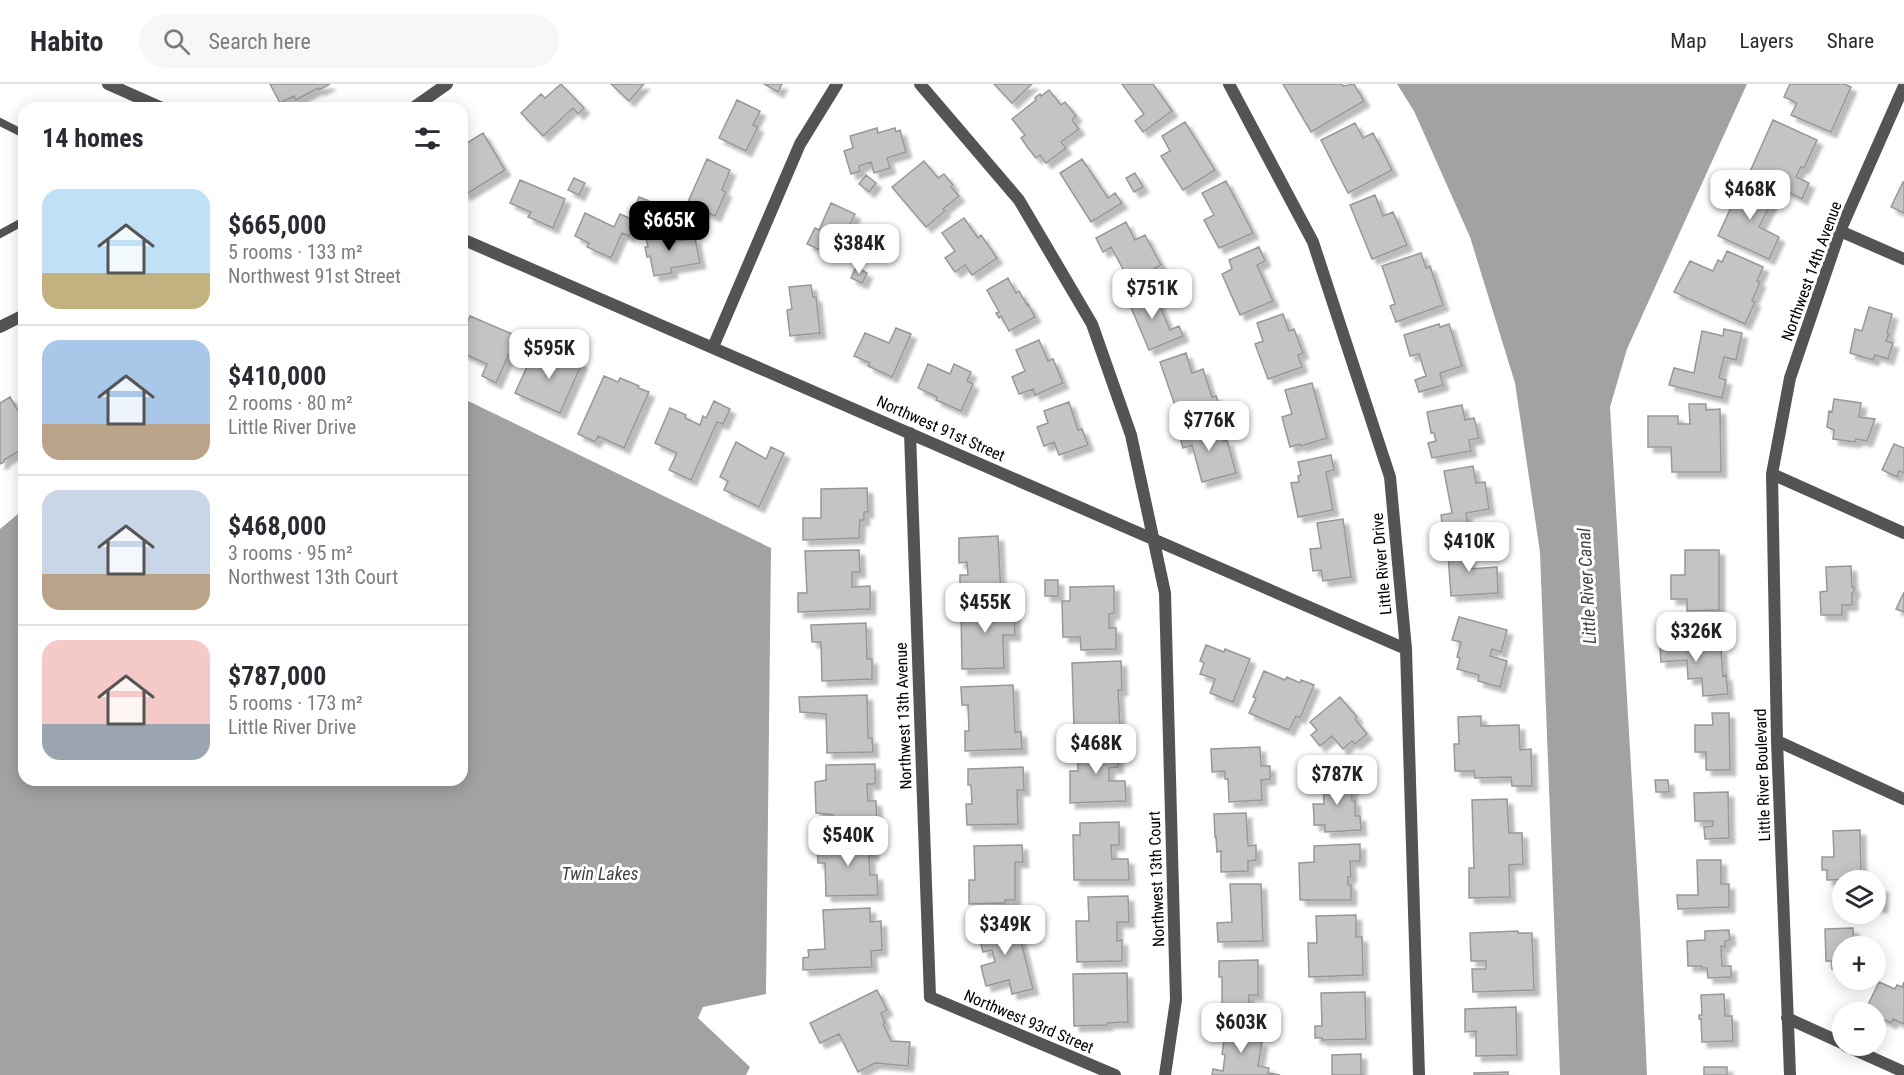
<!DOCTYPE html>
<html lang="en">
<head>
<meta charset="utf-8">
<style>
	:root { --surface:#fff; --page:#f7f7f7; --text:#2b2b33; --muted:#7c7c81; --line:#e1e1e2; --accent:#000 }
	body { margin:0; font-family:"Roboto Condensed",sans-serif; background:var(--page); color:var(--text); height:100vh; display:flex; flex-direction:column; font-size:22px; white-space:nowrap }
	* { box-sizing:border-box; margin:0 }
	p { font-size:20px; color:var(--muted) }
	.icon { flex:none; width:33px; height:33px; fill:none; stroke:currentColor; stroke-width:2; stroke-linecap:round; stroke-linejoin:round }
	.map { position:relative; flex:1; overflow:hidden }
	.sheet { position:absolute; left:18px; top:18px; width:450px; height:684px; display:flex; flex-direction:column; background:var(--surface); border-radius:18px; box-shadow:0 3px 15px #0003 }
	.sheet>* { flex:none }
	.controls { position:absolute; left:1832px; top:786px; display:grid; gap:12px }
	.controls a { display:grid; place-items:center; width:54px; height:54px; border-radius:50%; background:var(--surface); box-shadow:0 3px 15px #0003; font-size:30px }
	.price { position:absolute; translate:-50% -51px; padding:0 14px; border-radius:12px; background:#fff; color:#222; font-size:20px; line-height:39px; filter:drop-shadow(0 2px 3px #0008) }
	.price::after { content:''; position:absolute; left:50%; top:36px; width:18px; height:14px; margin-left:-9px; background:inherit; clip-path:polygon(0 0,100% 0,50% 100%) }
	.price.active { background:var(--accent); color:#fff }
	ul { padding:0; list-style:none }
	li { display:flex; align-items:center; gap:18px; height:150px; padding:0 24px }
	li+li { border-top:2px solid var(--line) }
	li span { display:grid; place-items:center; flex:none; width:168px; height:120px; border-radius:18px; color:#555 }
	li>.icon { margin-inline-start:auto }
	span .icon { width:72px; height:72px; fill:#fffc; stroke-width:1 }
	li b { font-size:26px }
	h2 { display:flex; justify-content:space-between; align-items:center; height:72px; padding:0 24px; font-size:26px }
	header { display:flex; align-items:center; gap:36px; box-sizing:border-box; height:84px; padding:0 30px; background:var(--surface); border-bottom:2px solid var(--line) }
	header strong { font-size:28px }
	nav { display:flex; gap:33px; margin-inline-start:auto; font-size:21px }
	.search { width:420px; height:54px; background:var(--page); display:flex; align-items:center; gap:15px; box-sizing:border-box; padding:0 21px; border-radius:33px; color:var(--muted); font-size:22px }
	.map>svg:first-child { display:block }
	.water { fill:#a2a2a2 }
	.building { fill:#c4c4c4; stroke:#989898; stroke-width:1.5; filter:url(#shadow) }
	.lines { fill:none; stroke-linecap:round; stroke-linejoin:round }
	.service { stroke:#545454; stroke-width:8 }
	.minor { stroke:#545454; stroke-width:12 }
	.tertiary { stroke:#545454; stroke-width:12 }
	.labels { text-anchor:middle; stroke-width:6; stroke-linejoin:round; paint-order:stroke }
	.street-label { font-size:16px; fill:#000; stroke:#fff }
	.water-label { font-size:18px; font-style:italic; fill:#434343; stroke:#fff }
</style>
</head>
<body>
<header>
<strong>Habito</strong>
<div class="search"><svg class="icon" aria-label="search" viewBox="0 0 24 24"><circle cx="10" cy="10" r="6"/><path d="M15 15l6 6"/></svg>Search here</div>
<nav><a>Map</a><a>Layers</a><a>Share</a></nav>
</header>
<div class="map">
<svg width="1904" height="991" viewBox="0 0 1904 991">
	<defs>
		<filter id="shadow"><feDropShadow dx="5.5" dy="5.5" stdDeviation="1.5" flood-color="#0004"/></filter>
	</defs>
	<rect width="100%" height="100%" fill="#fff"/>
	<!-- water -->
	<path class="water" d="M1397,0H1747L1627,265L1610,323L1640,837L1647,991H1560L1540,468L1515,299L1470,153L1414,27Z
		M462,314L771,464L766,910L703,923L698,934L750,983L746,991H0V445L24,425V696H462Z"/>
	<!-- building -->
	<path class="building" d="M270,0H330L319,6L318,4L296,16L294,12L280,19Z
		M561,0L584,24L578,30L573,24L543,52L521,29L541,10L545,14Z
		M611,0H644L629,17Z
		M764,0H782L778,8Z
		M994,0H1032L1012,19Z
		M1122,0H1153L1172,27L1143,48L1135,37L1144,30Z
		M1283,0H1342L1343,2L1354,0L1364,17L1311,48Z
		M1790,0H1844L1851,3L1831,48L1791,31L1797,19L1784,13Z
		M1049,6L1061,21L1065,18L1076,32L1072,36L1079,45L1061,58L1066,64L1046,79L1040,71L1036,74L1028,64L1021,54L1025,51L1012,35L1036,16L1035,14L1037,12L1040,10L1041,12Z
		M737,16L760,27L753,41L758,43L746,67L719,54Z
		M1773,36L1817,56L1804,84L1801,83L1796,93L1809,99L1802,115L1749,90Z
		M1185,38L1215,86L1183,106L1161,72L1170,67L1162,52Z
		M1355,39L1363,54L1373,49L1392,86L1348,109L1321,56Z
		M877,44L878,49L895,44L896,48L900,46L906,68L887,74L890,84L874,89L871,78L859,82L860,87L851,90L844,67L853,64L850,52Z
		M483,49L505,86L465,111L462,106V62Z
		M707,75L730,86L722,106L726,108L715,132L687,120Z
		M1082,75L1108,114L1115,109L1122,119L1091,138L1060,89Z
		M924,77L938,94L944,90L953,101L951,103L959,112L943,125L945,127L926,143L892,103Z
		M1135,89L1143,103L1134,108L1126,94Z
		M866,91L876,99L869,108L859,100Z
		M574,94L585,99L579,111L568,106Z
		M520,96L565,115L553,144L528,133L531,128L510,119Z
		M1226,97L1253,149L1219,164L1204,136L1214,131L1202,109Z
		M1743,97L1775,112L1759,143L1779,153L1769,175L1718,152Z
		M1903,98H1904V129L1891,123Z
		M1375,111L1383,132L1393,128L1407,161L1372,175L1350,121Z
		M639,113L649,117L644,129L634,125Z
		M831,119L855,130L849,142L860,147L852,163L842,158L835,173L807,160L815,144L819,146Z
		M585,129L614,143L620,130L636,137L629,152L622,149L611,174L587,163L589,159L575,152Z
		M964,134L978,154L981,151L997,174L972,191L965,181L955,188L945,174L955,167L942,149Z
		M1126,138L1135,156L1145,151L1161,181L1130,198L1111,163L1103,168L1096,154Z
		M663,143L666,159L695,154L700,179L671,184L672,189L654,192L650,172L647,173L645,163H648L644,146Z
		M1259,163L1265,177L1257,181L1273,217L1240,231L1222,190L1232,185L1229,176Z
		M1727,167L1763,183L1757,197L1760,198L1752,217L1755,218L1745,240L1674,208L1690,177L1713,187L1718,176L1722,178Z
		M1421,169L1426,184L1430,182L1443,221L1396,238L1390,222L1395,220L1382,182Z
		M856,183L867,189L862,199L851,194Z
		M1008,194L1016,209L1019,207L1027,221L1028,220L1035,233L1009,247L1001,232L999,234L996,229L999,228L987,206Z
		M811,201L813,213H816L820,249L790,252L787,226L792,225L789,203Z
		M1152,203L1170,246L1179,242L1183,252L1149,266L1127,214Z
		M1869,223L1892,230L1887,249L1889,250L1886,257L1893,259L1888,275L1875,271L1873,276L1850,269L1855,245L1862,247Z
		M1283,230L1289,247L1294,245L1303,269L1298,271L1302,283L1268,295L1255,260L1263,257L1257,239Z
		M470,232L517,252L496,299L482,292L487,280L462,269V251Z
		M1439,240L1440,243L1449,240L1462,282L1440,289L1443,301L1419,308L1415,296L1426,292L1419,270L1410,272L1404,251Z
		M896,244L911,250L892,293L868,282L870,279L854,272L865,249L889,259Z
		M1724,245L1742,249L1736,276L1724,273L1719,294L1726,296L1722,314L1669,301L1674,284L1694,289L1702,247L1723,252Z
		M1039,256L1048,277L1053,275L1063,299L1035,311L1033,305L1019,310L1012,293L1025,287L1016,266Z
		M535,265L552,272L568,275V273L582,279L560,329L515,309Z
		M1186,269L1192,289L1203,285L1212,313L1216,312L1218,317L1204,322V324L1179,333L1160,278Z
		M928,280L950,290L954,280L971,288L967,297L973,300L961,327L936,316L937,313L918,304Z
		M604,292L618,298L620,294L639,302L638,304L649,308L624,364L598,352L595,358L578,350Z
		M1312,299L1327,354L1301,362L1300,360L1290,363L1282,333L1292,330L1285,306Z
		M10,313L24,337V364L4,376V378L0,380V319Z
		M1834,315L1861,319L1859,333L1875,335L1867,357L1856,355L1855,358L1833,355L1834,346L1827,343L1829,327L1832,328Z
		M714,317L730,325L723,340L717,338L691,396L669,386L677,369L655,359L670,324L686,331L685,334L700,341L703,332L706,334Z
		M1069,318L1078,346L1082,345L1088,361L1059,371L1054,358L1044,362L1037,343L1048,339L1044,327Z
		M1689,320H1706V326L1720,325L1721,388H1672L1671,363H1648V332H1678V340H1690Z
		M1462,321L1465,336L1474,334L1479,354L1469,356L1471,367L1432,374L1428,359L1436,357L1434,349H1431L1427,328Z
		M1212,340L1215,351L1221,349L1223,357L1227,356L1236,389L1202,398L1192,361L1183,364L1179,349Z
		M736,358L766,375L771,363L784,369L759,423L724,406L728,397L720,393Z
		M1894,360L1904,364V389L1899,387L1897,393L1882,386Z
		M1331,371L1334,386L1326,388L1333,426L1298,433L1291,399L1299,398L1298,392L1301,391L1298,378Z
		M1473,382L1476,399L1485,398L1489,425L1466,429L1468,442L1443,446L1441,431L1452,429L1444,387Z
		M867,404L868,428H864V436H860L859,454L803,456V434H821V405Z
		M1343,435L1351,493L1323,497L1321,486L1313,487L1310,465L1321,464L1317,439Z
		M998,452L1001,510L960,512V491H968L967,478L959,479V454Z
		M1468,455L1470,485L1497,483L1498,509L1451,512L1447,457Z
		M859,466L860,488H852V503L870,502V525L798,528V509H807L805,467Z
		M1685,466H1719V526L1687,527V515H1671V491H1685Z
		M1851,482L1852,503H1854V508L1852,509V521H1842V531H1821L1820,508L1827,507L1826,483Z
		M1045,496H1058V512H1045Z
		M1114,502V529L1109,530V544H1116V565L1081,566L1080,553H1063L1062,517H1070V503Z
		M1904,508V528L1896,525Z
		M1008,517V526L1014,525L1015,551H1003L1004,584L962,585L961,527H965L964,518Z
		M1459,533L1507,546L1501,568L1492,565L1490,572L1507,577L1500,603L1478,597L1479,591L1457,585L1460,574L1457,573L1461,558L1452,556Z
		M866,539L867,575H872V595L822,597L821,558H812L811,541Z
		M1686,549L1687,567L1721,565L1723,592L1726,591L1728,610L1703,612L1702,594L1688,595L1687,576L1661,578L1659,550Z
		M1206,561L1224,568L1225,565L1250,575L1233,618L1210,609L1215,595L1200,590L1204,579L1200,577Z
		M1121,577L1122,606H1118L1120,642L1074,643L1072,579Z
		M1264,587L1285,596L1287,593L1300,599L1301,596L1314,601L1300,634L1296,632L1289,646L1249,629L1256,614L1253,613Z
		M1013,601L1015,648H1021L1022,665L965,667V647H969L968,621H962L961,603Z
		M867,611L868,654H872L873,668L827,669L826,630L800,628L799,613Z
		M1340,613L1357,633L1355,635L1367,650L1355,660L1352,657L1343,665L1332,652L1320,662L1311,651L1317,646L1310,638Z
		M1712,629H1729L1730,686H1706V668H1695V641H1713Z
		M1481,632V642L1519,641L1520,666L1531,665L1532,702H1512L1511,693L1475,694L1474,687H1455L1454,660H1459L1458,633Z
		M1117,659L1118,683L1109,684V697H1125L1126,717L1070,719V687H1078L1077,660Z
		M1260,663L1261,682H1270V695L1261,696L1262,716L1229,718L1228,695H1225V687L1212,688L1211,665Z
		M875,680V700H867L868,717H876L877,739L834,740L833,731L816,729L815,698L826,696V681Z
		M1023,683L1024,706H1017L1018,740L967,741L966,720H972L971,701H968V685Z
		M1351,691L1352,717H1355V732H1360L1361,746L1325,748V741H1314V731L1313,720H1324L1323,692Z
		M1655,696H1668L1669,708H1656Z
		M1728,708L1729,754L1705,755L1704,743L1713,742V737H1695L1694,709Z
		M1507,715L1509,749H1522L1523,780L1509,781L1510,813L1469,814V784H1474L1472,716Z
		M1246,729L1248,762L1256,761V776L1248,777V787L1221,788V767L1217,768L1216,753H1215L1214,730Z
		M1119,738V761H1111L1112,775H1128L1129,796H1074L1073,751H1080V739Z
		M1860,746L1861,795L1827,796V786H1822V773H1834L1833,747Z
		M872,755L873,771H869L870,791H877L878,811L826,812L825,779H818L817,757Z
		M1360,760V777H1350L1351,793H1348V801H1351V816H1300L1299,779L1314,778V762Z
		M1022,761L1023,778H1015V816H1005V819L969,820V796H975L974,762Z
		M1697,776H1721V800H1729V823L1678,825L1677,811H1698Z
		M1230,800H1261L1263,857L1218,858L1217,839L1232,838Z
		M1875,803H1883L1882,823H1875Z
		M1128,812L1129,838H1117V857L1122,856V877L1077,878L1076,837H1089L1088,813Z
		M870,824V838L881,837L882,866L871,867L872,883L803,886V874L809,873L808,866L825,865L823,826Z
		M1356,831V853H1362L1363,891L1309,893L1308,859H1317L1316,832Z
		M1015,834L1033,905L1012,910L1009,896L986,902L981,882L995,878L992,866L983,868L977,844Z
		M1853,844L1854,862H1842V885H1832V877H1826L1825,845Z
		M1729,846L1730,856L1725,857V863L1721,862L1722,882H1731V893L1708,894L1707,884H1702V882H1688L1687,857L1705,856V847Z
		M1518,847V849H1532L1534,906L1473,908L1472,885H1486V877H1471L1470,849Z
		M1258,876V911H1249V923L1222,924V893H1219V877Z
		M1127,889L1128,938L1107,939V941L1074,942L1073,890Z
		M1879,898L1895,905L1897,901L1902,903L1904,898V940L1893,935L1891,939L1876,932L1878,928L1867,923Z
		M877,906L887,926L881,929L885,939L883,940L891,957L910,958L908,982L875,979L858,988L839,950L820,959L810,939Z
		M1365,908L1366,955L1322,956V954H1315V942H1322L1321,909Z
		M1724,910L1725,932H1732L1733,957L1702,958L1701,935H1699V931H1702L1701,911Z
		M1516,923L1517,971L1476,972V947L1465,948V925Z
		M1226,942L1249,945L1248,956L1262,958L1258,982L1269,984L1268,989L1280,991H1212L1213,985L1223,987L1225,971L1222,970Z
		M1361,970V991H1364H1332V971Z
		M1704,983H1727V991H1704Z
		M1508,988V991H1474V989Z"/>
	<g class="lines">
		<!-- service -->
		<path class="service" d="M0,38L24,50
			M0,150L24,137"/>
		<!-- minor -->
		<path class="minor" d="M108,0L162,24
			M920,0L1019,116L1092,240L1131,351L1165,509L1176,916L1165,991
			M1840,147L1904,175
			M462,155L1406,565
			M713,263L800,60L837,0
			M910,349L930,913L1115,991
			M1772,390L1904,449
			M1777,657L1904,715
			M1787,934L1842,959
			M1846,962L1904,988
			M1790,991L1777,657L1772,390L1790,294L1840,147L1904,2"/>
		<!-- tertiary -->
		<path class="tertiary" d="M1229,0L1313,158L1390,393L1406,565L1419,991
			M413,24L447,0
			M0,243L24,231"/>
	</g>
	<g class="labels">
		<!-- street labels -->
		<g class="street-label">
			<text transform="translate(1811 187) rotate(-70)" y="6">Northwest 14th Avenue</text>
			<text transform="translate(941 344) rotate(24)" y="6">Northwest 91st Street</text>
			<text transform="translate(1381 480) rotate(-95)" y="6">Little River Drive</text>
			<text transform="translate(903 632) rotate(-92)" y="6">Northwest 13th Avenue</text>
			<text transform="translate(1762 691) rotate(-92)" y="6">Little River Boulevard</text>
			<text transform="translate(1156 795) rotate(-92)" y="6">Northwest 13th Court</text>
			<text transform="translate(1029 937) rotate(23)" y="6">Northwest 93rd Street</text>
		</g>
		<!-- water labels -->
		<g class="water-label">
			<text transform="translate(1587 502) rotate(-93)" y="6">Little River Canal</text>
			<text x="600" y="796">Twin Lakes</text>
		</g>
	</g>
</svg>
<div class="controls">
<a><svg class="icon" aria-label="layers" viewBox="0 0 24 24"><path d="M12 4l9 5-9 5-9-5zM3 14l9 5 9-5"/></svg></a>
<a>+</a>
<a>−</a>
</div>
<b class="price" style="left:1750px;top:137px">$468K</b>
<b class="price active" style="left:669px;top:168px">$665K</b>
<b class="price" style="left:859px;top:191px">$384K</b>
<b class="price" style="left:1152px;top:236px">$751K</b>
<b class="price" style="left:549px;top:296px">$595K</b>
<b class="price" style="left:1209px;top:368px">$776K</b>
<b class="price" style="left:1469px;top:489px">$410K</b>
<b class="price" style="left:985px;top:550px">$455K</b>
<b class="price" style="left:1696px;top:579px">$326K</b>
<b class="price" style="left:1096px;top:691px">$468K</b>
<b class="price" style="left:1337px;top:722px">$787K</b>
<b class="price" style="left:848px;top:783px">$540K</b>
<b class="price" style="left:1005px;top:872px">$349K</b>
<b class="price" style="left:1241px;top:970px">$603K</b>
<section class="sheet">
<h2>14 homes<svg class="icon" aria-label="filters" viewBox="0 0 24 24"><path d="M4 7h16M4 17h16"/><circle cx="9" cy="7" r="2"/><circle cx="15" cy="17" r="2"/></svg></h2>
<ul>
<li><span style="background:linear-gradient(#bfe0f5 70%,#c2b280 0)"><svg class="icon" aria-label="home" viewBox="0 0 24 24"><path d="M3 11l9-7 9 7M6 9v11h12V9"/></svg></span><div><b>$665,000</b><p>5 rooms · 133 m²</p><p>Northwest 91st Street</p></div></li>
<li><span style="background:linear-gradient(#a9c7e8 70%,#b9a48a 0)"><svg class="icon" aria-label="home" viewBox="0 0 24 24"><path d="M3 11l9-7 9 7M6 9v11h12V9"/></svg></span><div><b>$410,000</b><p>2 rooms · 80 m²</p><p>Little River Drive</p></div></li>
<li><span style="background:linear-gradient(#c9d6e8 70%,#b9a48a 0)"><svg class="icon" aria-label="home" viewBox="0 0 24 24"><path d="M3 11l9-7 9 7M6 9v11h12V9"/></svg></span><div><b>$468,000</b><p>3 rooms · 95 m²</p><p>Northwest 13th Court</p></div></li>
<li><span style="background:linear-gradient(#f6c9c9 70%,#9aa5b1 0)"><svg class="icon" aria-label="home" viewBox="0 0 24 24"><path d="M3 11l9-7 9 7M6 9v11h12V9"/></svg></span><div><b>$787,000</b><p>5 rooms · 173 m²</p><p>Little River Drive</p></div></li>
</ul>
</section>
</div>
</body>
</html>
